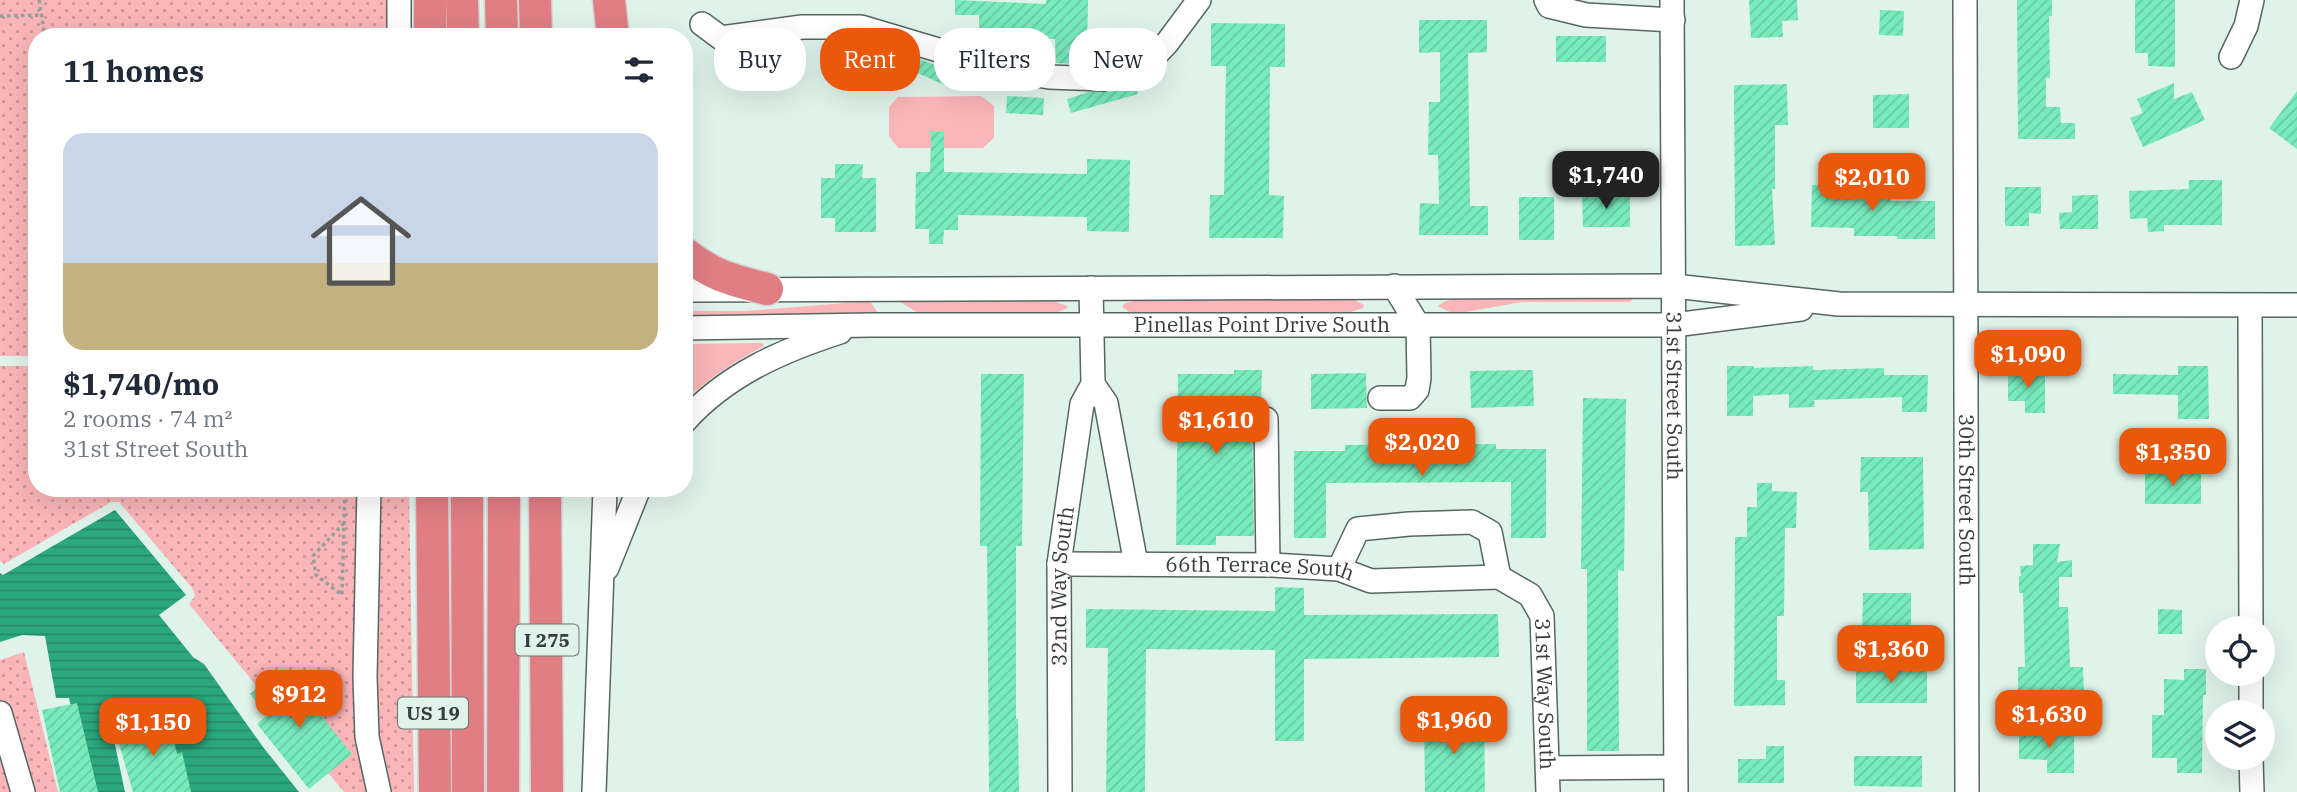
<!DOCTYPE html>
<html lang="en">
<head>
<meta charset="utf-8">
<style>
	:root { --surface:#fff; --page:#f2f2f3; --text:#1f2937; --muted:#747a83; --accent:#ea580c }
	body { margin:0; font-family:"IBM Plex Serif",serif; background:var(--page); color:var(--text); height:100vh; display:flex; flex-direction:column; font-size:26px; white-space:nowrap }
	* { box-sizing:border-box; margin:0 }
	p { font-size:23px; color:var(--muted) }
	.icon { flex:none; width:38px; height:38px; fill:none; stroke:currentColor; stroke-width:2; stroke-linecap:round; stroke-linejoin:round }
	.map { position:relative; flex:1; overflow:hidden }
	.side { position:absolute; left:28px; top:28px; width:665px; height:469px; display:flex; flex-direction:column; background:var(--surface); border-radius:28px; box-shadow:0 7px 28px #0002 }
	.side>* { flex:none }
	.guide { position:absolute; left:714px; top:28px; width:665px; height:63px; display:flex; gap:14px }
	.buttons { position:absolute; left:2205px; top:616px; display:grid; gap:14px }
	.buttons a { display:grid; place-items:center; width:70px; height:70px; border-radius:50%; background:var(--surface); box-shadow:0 7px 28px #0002; font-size:35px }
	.price { position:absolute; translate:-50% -60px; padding:0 16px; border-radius:14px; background:var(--accent); color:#fff; font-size:23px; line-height:46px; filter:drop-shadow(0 2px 4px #0008) }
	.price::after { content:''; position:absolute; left:50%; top:42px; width:21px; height:16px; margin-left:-10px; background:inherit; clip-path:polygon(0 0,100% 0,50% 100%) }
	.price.current { background:#222; color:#fff }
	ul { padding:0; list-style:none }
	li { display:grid; align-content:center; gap:14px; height:371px; padding:0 35px }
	li span { display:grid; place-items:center; height:217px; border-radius:21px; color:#555 }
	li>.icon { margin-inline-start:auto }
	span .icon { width:126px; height:126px; fill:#fffc; stroke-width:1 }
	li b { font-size:30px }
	h2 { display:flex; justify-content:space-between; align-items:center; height:84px; padding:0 35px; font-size:30px }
	.chip { padding:0 24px; border-radius:28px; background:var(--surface); box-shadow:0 7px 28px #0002; font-size:24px; line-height:63px }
	.chip.current { background:var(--accent); color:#fff }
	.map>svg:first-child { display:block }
	.grass { fill:#fab5b8 }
	.park { fill:url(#park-dots) }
	.water { fill:url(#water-rules) }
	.building { fill:url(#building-hatch) }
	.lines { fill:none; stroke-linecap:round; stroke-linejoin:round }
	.minor-casing { stroke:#57675f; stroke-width:26 }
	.highway-casing { stroke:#d3d4d4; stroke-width:35 }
	.path { stroke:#92a09a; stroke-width:3.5; stroke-dasharray:3.5 3.5; stroke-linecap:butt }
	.minor { stroke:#fff; stroke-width:23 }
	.highway { stroke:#e07e84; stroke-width:32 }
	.labels { text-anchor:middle; stroke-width:5; stroke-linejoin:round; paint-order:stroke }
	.shield { fill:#e0f3ea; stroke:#69746f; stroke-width:2 }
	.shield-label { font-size:19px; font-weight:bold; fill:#363d3a }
	.street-label { font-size:21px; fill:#363d3a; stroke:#e0f3ea }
</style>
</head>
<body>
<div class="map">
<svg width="2297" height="792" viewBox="0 0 2297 792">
	<defs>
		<pattern id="park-dots" width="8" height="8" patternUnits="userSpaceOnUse" patternTransform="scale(1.75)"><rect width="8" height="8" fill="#fab5b8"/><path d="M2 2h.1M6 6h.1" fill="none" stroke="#cb9497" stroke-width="1.8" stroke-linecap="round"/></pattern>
		<pattern id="water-rules" width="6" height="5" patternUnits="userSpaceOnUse" patternTransform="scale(1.75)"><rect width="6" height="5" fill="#2ba87d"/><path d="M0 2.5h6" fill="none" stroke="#268a67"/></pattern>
		<pattern id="building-hatch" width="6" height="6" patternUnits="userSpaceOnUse" patternTransform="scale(1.75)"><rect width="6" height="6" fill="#78ebbc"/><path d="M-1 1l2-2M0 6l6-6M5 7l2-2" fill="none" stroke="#68caa2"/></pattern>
	</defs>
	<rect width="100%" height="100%" fill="#e0f3ea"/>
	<!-- grass -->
	<path class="grass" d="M981,96L994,106V138L983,148H898L889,136V107L898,97Z
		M1506,297H1630L1632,300L1630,302H1522L1460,313L1450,312L1438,306C1450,294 1489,297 1506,297Z
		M1343,298L1353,299L1364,305L1363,308L1344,314H1139L1131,313L1122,307L1124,304L1138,299Z
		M1048,299L1067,306L1068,308L1051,315L920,314L900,302V300Z
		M870,301L879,315L684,316V311H745Z
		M763,343L764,346C734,362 709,378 684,401V344Z"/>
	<!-- park -->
	<path class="park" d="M0,0H397V37H37V356H0Z
		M0,366H37V488H409L414,792H344L189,604L195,596L192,588L119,502H111L4,564L0,561Z
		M24,652L58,792H0V660Z"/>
	<!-- water -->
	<path class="water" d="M115,510L186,595L159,615L193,657L204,664L263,747L299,792H183L164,717L111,726L125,792H90L69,698H56L45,636L22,635L0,642V573L3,575Z"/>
	<!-- building -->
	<path class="building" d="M955,0L1046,4V0H1088L1087,52H1096V65L1056,63L1055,39H1049L1047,34V39H979V15H955Z
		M1749,0H1797L1798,20L1782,21L1783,37L1751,38Z
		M2017,0H2052V16H2049L2050,78H2046V107H2060L2061,123H2075V139H2018Z
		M2135,0H2175V67L2148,66V53H2135Z
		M1880,10L1904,11L1903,36L1879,35Z
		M1419,20H1487V52L1468,53L1470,206H1488V235H1419L1420,203L1439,204L1438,155H1428L1429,102H1440V52L1419,53Z
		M1211,23L1285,24V67H1270L1269,195L1284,196L1283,238H1209L1210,195H1224L1226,66H1211Z
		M1556,36H1606V62H1556Z
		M917,58L955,73L949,87L911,70Z
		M2174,83V99L2192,92L2205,120L2143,147L2130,118L2143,113L2137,99Z
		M1135,84L1138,94L1071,113L1067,99L1089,92H1107Z
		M1787,84L1788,125H1775V189H1772L1775,245L1735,246L1734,85Z
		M2297,91V149L2269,128Z
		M1909,94V128H1873V95Z
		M1007,96L1044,98L1043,115L1006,113Z
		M931,132H944V172L1087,174V159L1130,160L1129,232L1087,231V217L958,215V230H944L943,244H929V229H915L916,172H930Z
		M835,164H863L862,178H876V232H835V218H821V178H835Z
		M2189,180H2222V225H2164V231L2148,232L2147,218L2130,219L2129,191L2189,189Z
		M1812,185H1842V191L1891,192V201H1935V239H1897V236H1854V228L1811,227Z
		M2005,187H2041V214L2029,213V226H2005Z
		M1582,195H1630V227H1583Z
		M2085,195H2098V229H2060L2059,213L2072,212V196Z
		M1519,197H1554V240H1519Z
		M1727,366H1754V368L1813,366V370L1884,368V375H1928L1927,412H1902V397L1814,400L1815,407L1789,408V394L1753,396V416H1727Z
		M2178,366H2208L2209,419H2178V395L2113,394V374L2178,375Z
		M1234,370H1262L1261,406L1254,412L1252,419L1254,536H1216V545H1176L1178,374H1234Z
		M1533,370L1534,406L1471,408L1470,371Z
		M2008,371H2045V413H2025V401H2008Z
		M1366,373L1367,408L1311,409V374Z
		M981,374H1024L1022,546H1016V719H1018L1019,792H989L987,546H980Z
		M1583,398L1626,399L1624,571L1618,570L1619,751H1587V569H1581Z
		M1496,444V449H1546V538H1511V482L1326,483V538H1294V451H1345V445Z
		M1861,457H1923L1924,549L1869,550L1868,492H1860Z
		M2201,472V504H2145V473Z
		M1757,483H1772V491L1797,492L1796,528H1785L1784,616H1777V680H1785V705L1734,706L1735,537H1747V507H1757Z
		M2033,544H2060L2057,562L2072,560V577H2059V607H2068L2070,667H2083L2084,695L2018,696V667H2025L2023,593H2019V576H2033H2021L2020,566L2033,565Z
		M1275,587L1304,588V615L1498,614L1499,657L1304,659V741H1275V650L1146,649L1145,792H1106L1108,648H1086V609L1275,611Z
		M1863,593H1911V630H1862Z
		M2158,609L2182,610V634H2158Z
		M1856,666L1927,667V703H1856Z
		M283,668L352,754L309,789L257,724L267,715L250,694Z
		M2184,669H2206V695H2203L2202,773H2177V758H2152V715H2164V679L2184,680Z
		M77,703L98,792H60L42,710Z
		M169,718L177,754L182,752L191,792H133L114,727Z
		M1424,720H1484L1485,792H1425Z
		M2019,732H2074V773H2047V760L2019,759Z
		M1766,746H1784V783H1738V759H1766Z
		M1854,756H1922V787L1854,786Z"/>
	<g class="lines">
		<!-- minor casing -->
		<g class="minor-casing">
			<g id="minor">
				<path d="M399,0V37"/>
				<path d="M1546,0L1549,6L1586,15L1673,20"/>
				<path id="s1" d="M1672,0L1676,792"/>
				<path id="s2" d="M1965,0L1967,792"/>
				<path d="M702,24L721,38L802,27H861L1002,69L1049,77L1103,79L1145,66L1167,43L1199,0"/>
				<path d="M2231,57L2246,26L2252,0"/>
				<path d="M684,290L1674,286L1839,304L2297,305"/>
				<path d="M2250,306L2251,628"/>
				<path id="s3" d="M684,328L872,325H1674L1801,309"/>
				<path d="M1093,384L1106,403L1136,564"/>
				<path d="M1380,398H1410L1417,390L1419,378L1418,325L1394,286"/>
				<path d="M1266,419L1268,565"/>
				<path d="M684,422C726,375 781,351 840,332"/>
				<path d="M369,488L365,677L367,737L379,792"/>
				<path id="s4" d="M1059,564L1272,565L1339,569L1371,581L1499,577"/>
				<path d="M607,568L639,488"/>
				<path d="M1339,569L1358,529L1409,524L1472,522L1490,532L1499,577"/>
				<path id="s5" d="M1499,577L1530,595L1542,616L1548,792"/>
				<path d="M2251,674V712"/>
				<path d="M0,713L23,792"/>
				<path d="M2251,758L2252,792"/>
				<path d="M1548,768L1675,767"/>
				<path d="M594,792L605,488"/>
				<path id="s6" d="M1060,792L1059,564L1082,404L1093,384L1091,288"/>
			</g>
		</g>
		<!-- highway casing -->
		<g class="highway-casing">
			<path id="highway" d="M430,0V37
				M462,0L463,37
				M501,0L502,37
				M535,0L536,37
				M609,0L613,37
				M684,253C713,276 732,280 767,289
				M432,488L435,792
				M467,488L468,792
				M545,488L547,792
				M503,792L504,488"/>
		</g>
		<!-- path -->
		<path class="path" d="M39,0L45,37
			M0,16L42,15
			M344,523L313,556L316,575L342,595L345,488"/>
		<!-- minor -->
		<use href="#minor" class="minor"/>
		<!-- highway -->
		<use href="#highway" class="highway"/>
	</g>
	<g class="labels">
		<!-- shield labels -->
		<g class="shield">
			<rect x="515.5" y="624.5" width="63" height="31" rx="5"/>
			<rect x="398" y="697.5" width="70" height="31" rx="5"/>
		</g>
		<g class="shield-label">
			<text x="547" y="647">I 275</text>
			<text x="433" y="720">US 19</text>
		</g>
		<!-- street labels -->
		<g class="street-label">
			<text dy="7" stroke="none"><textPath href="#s3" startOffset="578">Pinellas Point Drive South</textPath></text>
			<text dy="7" stroke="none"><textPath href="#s1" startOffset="396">31st Street South</textPath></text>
			<text dy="7" stroke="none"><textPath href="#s2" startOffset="500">30th Street South</textPath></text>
			<text dy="7" stroke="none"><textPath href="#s4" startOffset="201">66th Terrace South</textPath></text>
			<text dy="7" stroke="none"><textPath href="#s6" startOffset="206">32nd Way South</textPath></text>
			<text dy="7" stroke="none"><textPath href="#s5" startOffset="138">31st Way South</textPath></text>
		</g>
	</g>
</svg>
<div class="buttons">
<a><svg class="icon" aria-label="locate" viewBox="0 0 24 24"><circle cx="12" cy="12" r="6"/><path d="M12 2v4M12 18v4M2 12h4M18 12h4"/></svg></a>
<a><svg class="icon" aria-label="layers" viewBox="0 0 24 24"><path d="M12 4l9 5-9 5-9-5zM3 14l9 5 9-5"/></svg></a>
</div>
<b class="price current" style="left:1606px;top:211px">$1,740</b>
<b class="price" style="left:1872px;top:213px">$2,010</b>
<b class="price" style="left:2028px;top:390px">$1,090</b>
<b class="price" style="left:1216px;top:456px">$1,610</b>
<b class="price" style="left:1422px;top:478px">$2,020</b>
<b class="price" style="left:2173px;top:488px">$1,350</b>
<b class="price" style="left:1891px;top:685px">$1,360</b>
<b class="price" style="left:299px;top:730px">$912</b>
<b class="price" style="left:2049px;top:750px">$1,630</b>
<b class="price" style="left:1454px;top:756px">$1,960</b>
<b class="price" style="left:153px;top:758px">$1,150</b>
<div class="guide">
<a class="chip">Buy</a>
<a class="chip current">Rent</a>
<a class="chip">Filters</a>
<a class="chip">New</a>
</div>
<section class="side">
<h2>11 homes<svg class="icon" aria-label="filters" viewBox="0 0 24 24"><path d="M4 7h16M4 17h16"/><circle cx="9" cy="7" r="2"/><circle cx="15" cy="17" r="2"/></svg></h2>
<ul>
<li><span style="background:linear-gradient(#c9d6e8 60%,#c2b280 0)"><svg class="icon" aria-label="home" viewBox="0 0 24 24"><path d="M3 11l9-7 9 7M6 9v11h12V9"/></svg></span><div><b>$1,740/mo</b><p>2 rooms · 74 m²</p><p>31st Street South</p></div></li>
</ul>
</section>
</div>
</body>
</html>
